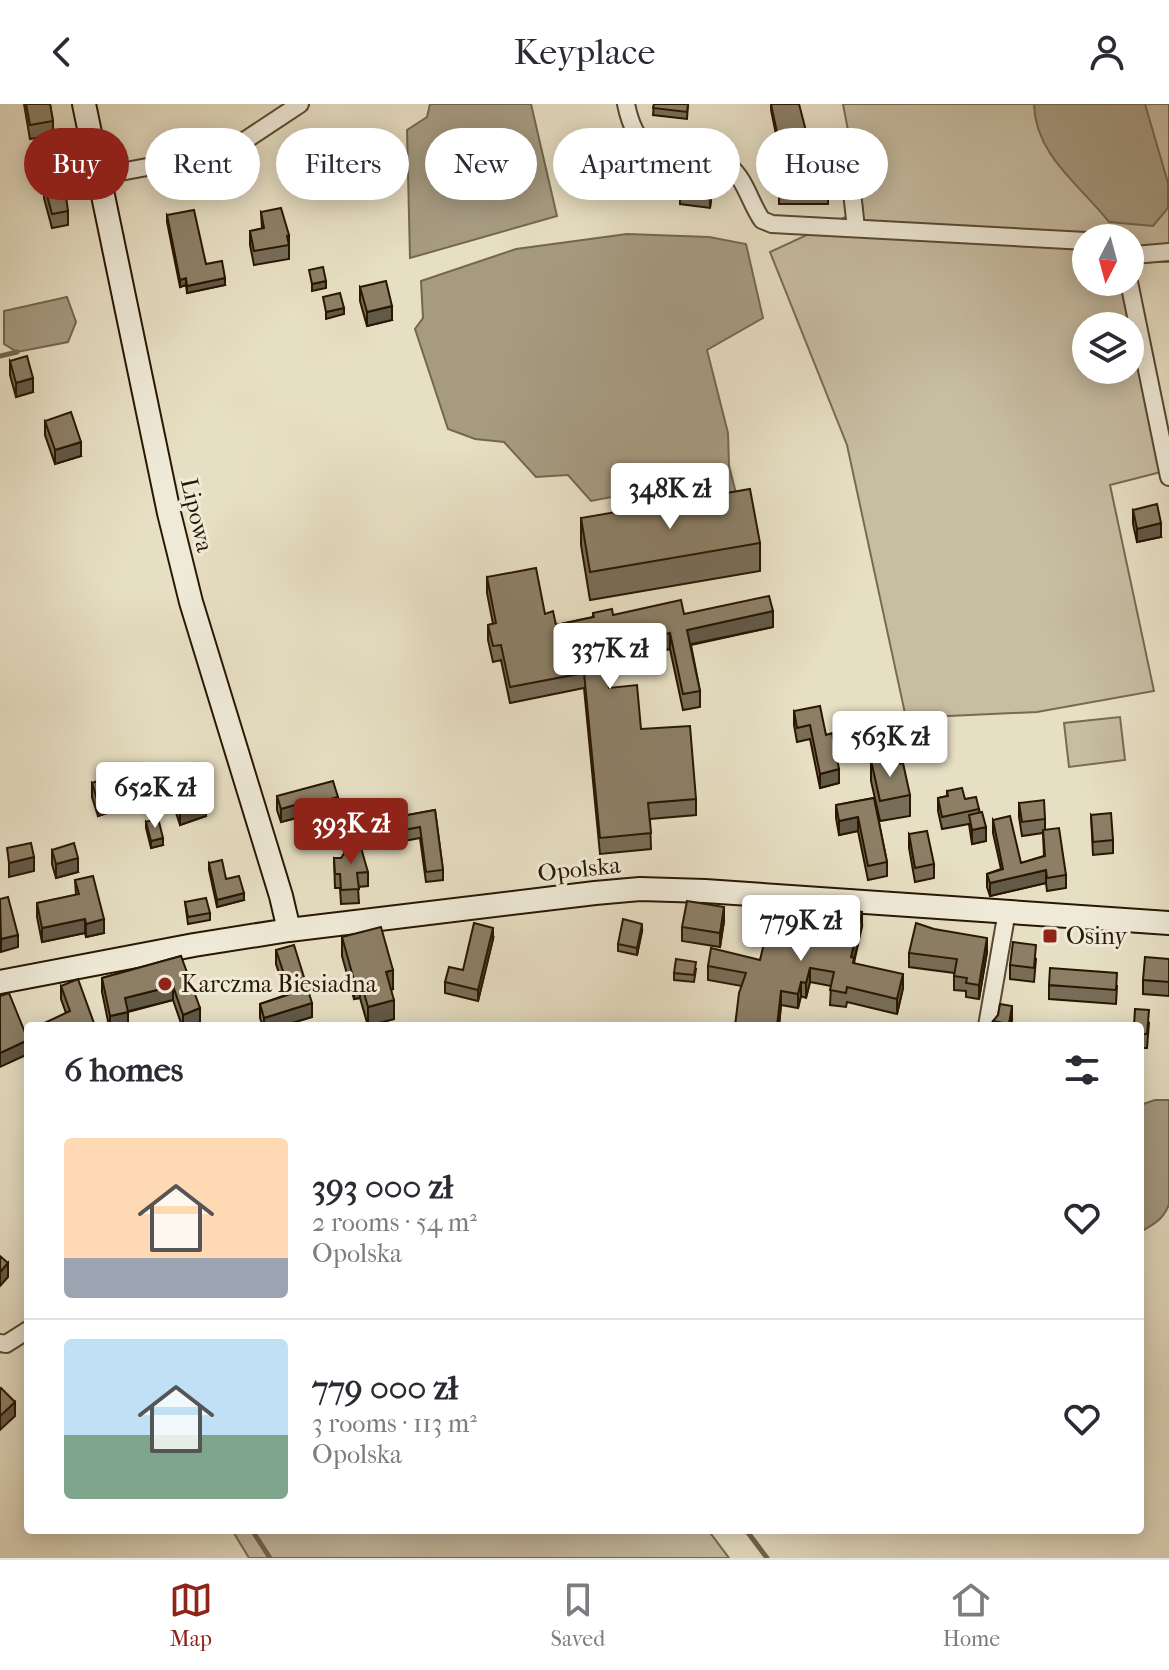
<!DOCTYPE html>
<html lang="en">
<head>
<meta charset="utf-8">
<style>
	:root { --surface:#fff; --page:#f7f7f7; --text:#2b2b33; --muted:#7c7c81; --line:#e1e1e2; --accent:#8f2418 }
	body { margin:0; font-family:"IM FELL French Canon",serif; background:var(--page); color:var(--text); height:100vh; display:flex; flex-direction:column; font-size:30px; white-space:nowrap }
	* { box-sizing:border-box; margin:0 }
	p { font-size:26px; color:var(--muted) }
	.icon { flex:none; width:44px; height:44px; fill:none; stroke:currentColor; stroke-width:2; stroke-linecap:round; stroke-linejoin:round }
	.map { position:relative; flex:1; overflow:hidden }
	.drawer { position:absolute; left:24px; top:918px; width:1120px; height:512px; display:flex; flex-direction:column; background:var(--surface); border-radius:8px; box-shadow:0 4px 20px #0003 }
	.drawer>* { flex:none }
	.hud { position:absolute; left:24px; top:24px; width:1122px; height:72px; display:flex; gap:16px }
	.needle { width:52px; rotate:186deg }
	.controls { position:absolute; left:1072px; top:120px; display:grid; gap:16px }
	.controls a { display:grid; place-items:center; width:72px; height:72px; border-radius:50%; background:var(--surface); box-shadow:0 4px 20px #0003; font-size:40px }
	.price { position:absolute; translate:-50% -68px; padding:0 18px; border-radius:8px; background:#fff; color:#222; font-size:26px; line-height:52px; filter:drop-shadow(0 2px 4px #0008) }
	.price::after { content:''; position:absolute; left:50%; top:48px; width:24px; height:18px; margin-left:-12px; background:inherit; clip-path:polygon(0 0,100% 0,50% 100%) }
	.price.active { background:var(--accent); color:#fff }
	ul { padding:0; list-style:none }
	li { display:flex; align-items:center; gap:24px; height:200px; padding:0 40px }
	li+li { border-top:2px solid var(--line) }
	li span { display:grid; place-items:center; flex:none; width:224px; height:160px; border-radius:8px; color:#555 }
	li>.icon { margin-inline-start:auto }
	span .icon { width:96px; height:96px; fill:#fffc; stroke-width:1 }
	li b { font-size:34px }
	h2 { display:flex; justify-content:space-between; align-items:center; height:96px; padding:0 40px; font-size:34px }
	.pill { padding:0 28px; border-radius:36px; background:var(--surface); box-shadow:0 4px 20px #0003; font-size:28px; line-height:72px }
	.pill.active { background:var(--accent); color:#fff }
	header { display:flex; justify-content:space-between; align-items:center; height:104px; padding:0 40px; background:var(--surface); font-size:36px; font-weight:600 }
	.menu { display:flex; justify-content:space-around; align-items:center; height:112px; border-top:2px solid var(--line); background:var(--surface); font-size:22px; color:var(--muted) }
	.menu a { display:grid; justify-items:center; gap:4px }
	.menu .active { color:var(--accent) }
	.map>svg:first-child { display:block }
	.green { fill:#c7bda2; stroke:#786a52; stroke-width:2; fill-rule:evenodd }
	.water { fill:#a69b81; stroke:#74664e; stroke-width:2 }
	.lines { fill:none; stroke-linecap:round; stroke-linejoin:round }
	.stream { stroke:#74664e; stroke-width:5 }
	.street-casing { stroke:#584932; stroke-width:20 }
	.secondary-casing { stroke:#291702; stroke-width:26 }
	.street { stroke:#efead8; stroke-width:16 }
	.secondary { stroke:#efead8; stroke-width:22 }
	.wall { fill:#786d58; stroke:#291702; stroke-width:2 }
	.shaded-wall { fill:#625947; stroke:#291702; stroke-width:2 }
	.building { fill:#8c7f66; stroke:#291702; stroke-width:2 }
	.poi-dot { fill:#8f2418; stroke:#efead8; stroke-width:3 }
	.labels { text-anchor:middle; stroke-width:6; stroke-linejoin:round; paint-order:stroke }
	.street-label { font-size:24px; fill:#291702; stroke:#efead8 }
	.poi-label { font-size:24px; fill:#291702; stroke:#efead8; text-anchor:start }
</style>
</head>
<body>
<header><svg class="icon" aria-label="back" viewBox="0 0 24 24"><path d="M15 5l-7 7 7 7"/></svg>Keyplace<svg class="icon" aria-label="person" viewBox="0 0 24 24"><circle cx="12" cy="8" r="4"/><path d="M4 21q1-7 8-7t8 7"/></svg></header>
<div class="map">
<svg width="1169" height="1454" viewBox="0 0 1169 1454">
	<rect width="100%" height="100%" fill="#e7dfc3"/>
	<filter id="stains"><feTurbulence type="fractalNoise" baseFrequency=".0025" numOctaves="4"/><feColorMatrix values="0 0 0 0 .2 0 0 0 0 .09 0 0 0 0 .02 0 0 0 .5 -.17"/></filter>
	<radialGradient id="worn" r=".72"><stop offset=".6" stop-color="#630" stop-opacity="0"/><stop offset="1" stop-color="#630" stop-opacity=".3"/></radialGradient>
	<!-- green -->
	<path class="green" d="M843,0H1169V158L1130,156V134H1086V178H1122L1161,368L1110,381L1154,587L1037,608L906,614L847,341L770,148L863,105ZM1086,222H1130V266H1086Z
		M1120,613L1125,656L1069,663L1064,619Z
		M232,1426H708L729,1454H249Z"/>
	<!-- water -->
	<path class="water" d="M430,0H531L557,112L410,154L407,26L427,13Z
		M1034,0H1145L1168,79V104L1153,122L1109,118C1080,81 1035,51 1034,0Z
		M627,130L709,133L746,140L763,214L707,246L728,329L729,362L736,389L719,394L708,381L686,378L680,386L685,404L666,409L637,388L591,397L568,371L536,373L504,338L475,335L448,325L415,225L423,214L421,177L516,145Z
		M67,193L76,218L68,238L17,248L4,240V207Z
		M1155,996H1169V1100C1164,1115 1153,1121 1140,1128V1001Z"/>
	<g class="lines">
		<!-- stream -->
		<path class="stream" d="M0,252L17,248
			M252,1426L270,1454
			M746,1426L767,1454"/>
		<!-- street casing -->
		<g class="street-casing">
			<path id="street" d="M626,0C642,78 687,31 729,62C746,76 750,99 762,116L772,120L1086,137
				M848,53L856,124
				M99,72L211,51L235,43L300,0
				M1134,151L1169,148
				M1129,178L1169,373
				M987,922L1007,807
				M0,1239L6,1240L28,1226"/>
		</g>
		<!-- secondary casing -->
		<g class="secondary-casing">
			<path id="secondary" d="M84,0L169,409L191,498L281,792L289,826
				M0,878L194,841L289,826L595,789L640,785L705,787L1169,819"/>
		</g>
		<!-- street -->
		<use href="#street" class="street"/>
		<!-- secondary -->
		<use href="#secondary" class="secondary"/>
	</g>
	<!-- wall -->
	<path class="wall" d="M24,0H50L53,17V31L30,35Z
		M654,0H688L687,15L653,11Z
		M771,0L806,34L778,40L771,6Z
		M590,59L601,69L600,85H569V78Z
		M779,67H828V100H779Z
		M44,80L68,107V121L52,124L44,94Z
		M713,80L710,104L680,100V86Z
		M261,108L289,131V155L254,161L250,141V127L262,125Z
		M167,111L206,160L225,181L187,189L186,181L180,183L167,118Z
		M360,183L392,216L367,222L360,197Z
		M10,257L33,288L16,293L10,271Z
		M45,317L81,352L55,360L45,331Z
		M1133,406L1161,433L1137,438L1133,420Z
		M581,414L760,439V467L590,496L581,441Z
		M487,473L545,510L556,521L593,513V509L613,511L684,510L773,523L691,541L700,587V603L683,606L670,545L604,558L609,584L696,695V711L650,715L651,745L600,750L584,584L510,599L501,556L493,558L488,536V521L493,520L487,489Z
		M794,607L826,631L839,679L820,684L810,635L797,638L794,621Z
		M871,656L910,691V712L880,717L871,677Z
		M188,672L206,712L180,721L169,687V673Z
		M92,679L119,705L98,712L92,693Z
		M947,687L965,695L979,705L986,737L972,740L969,720L942,725L938,707V694L947,692Z
		M277,692L338,693V707L309,715L308,711L281,718L277,706Z
		M874,694L887,758V772L868,776L858,727L839,731L836,714V701Z
		M1019,699L1045,715V726L1066,771V784L1047,787L1046,779L990,792L987,783V770L1001,765L993,729V716L1021,759L1044,752L1043,729L1022,732L1019,713Z
		M435,706L443,766V776L426,778L420,734L404,737L402,722V712Z
		M1091,711L1113,736V749L1093,751Z
		M146,718L163,741L151,744L146,724Z
		M909,730L934,760V774L915,778L909,744Z
		M52,746L78,768L56,774L52,760Z
		M334,754L368,768V782L358,783L359,799L341,800L340,784H335Z
		M209,759L244,796L217,803L209,766Z
		M75,776L104,829L86,833L85,829L42,838L37,813V799L76,791Z
		M185,798L210,809V816L188,820Z
		M724,817L720,843L682,837V823Z
		M862,822L854,859L903,884L897,910L847,898L846,903L830,901L831,882L810,878L806,894L801,892L798,904L781,901L779,922H735L742,882L708,876V862L760,856Z
		M642,827L637,851L618,847V840Z
		M342,833L393,885L391,886L394,915L368,922L360,894L354,895L342,852Z
		M493,835L478,897L445,889V878L463,866Z
		M276,846L312,913L282,922H263L260,914V900L286,891L276,860Z
		M987,848L979,895L966,893V887L954,886V869L909,863V849Z
		M181,852L200,918L190,922H182L173,896L128,908V922H109L102,888V874Z
		M1036,855L1034,878L1010,875V861Z
		M1169,855V892L1143,890V876Z
		M696,865L694,878L674,876V869Z
		M1049,881L1117,882L1116,900L1049,895Z
		M61,882L95,922L66,909L61,895Z
		M1012,916L1011,922H993V917Z
		M1149,919L1147,944H1140V922Z"/>
	<!-- shaded-wall -->
	<path class="shaded-wall" d="M806,27V34L778,40V33Z
		M713,66V80L710,104V90Z
		M186,174V181L180,183V176Z
		M225,174V181L187,189V182Z
		M326,177V184L312,187V180Z
		M392,202V216L367,222V208Z
		M344,204V210L326,215V208Z
		M33,274V288L16,293V279Z
		M81,338V352L55,360V346Z
		M1161,419V433L1137,438V425Z
		M773,507V523L687,541V526Z
		M670,529V545L601,559V543Z
		M839,665V679L820,684V670Z
		M119,691V705L98,712V698Z
		M338,693V707L309,715V701Z
		M308,697V711L281,718V705Z
		M206,699V712L180,721V707Z
		M858,713V727L839,731V717Z
		M986,723V737L972,740V726Z
		M163,734V741L151,744V737Z
		M34,753V767L9,773V759Z
		M78,754V768L56,774V760Z
		M1046,766V779L990,792V779Z
		M244,789V796L217,803V796Z
		M724,803V817L720,843V829Z
		M862,808V822L854,855V868L851,853Z
		M85,815V829L42,838V824Z
		M104,815V829L86,833V820Z
		M642,820V827L637,851V844Z
		M493,824V835L478,897V886Z
		M18,831V843L1,848V835Z
		M987,834V848L979,895V881Z
		M810,864V878L806,894V879Z
		M393,866V885L386,887V868Z
		M903,870V884L897,910V895Z
		M360,875V894L354,895V876Z
		M801,878V892L798,904V890Z
		M173,882V896L125,908V894Z
		M781,887V901L779,922H777Z
		M394,896V915L368,922V903Z
		M312,899V913L282,922H264V914Z
		M1012,902V916L1011,922H1009Z
		M200,904V918L190,922H183V911Z
		M128,908V922H110V912Z
		M28,936V950L0,963V949Z
		M8,1159V1173L0,1182V1168Z
		M15,1298V1312L0,1326V1312Z"/>
	<!-- building -->
	<path class="building" d="M26,0H50L53,17L30,21Z
		M654,0H688L687,8L653,4Z
		M771,0H799L806,27L778,33Z
		M571,53L590,54V59L601,62L600,78H569Z
		M691,63L713,66L710,90L680,86L682,68H690Z
		M779,67H828V86H779Z
		M54,75L58,78L64,77L68,107L52,110L44,80L50,79Z
		M281,104L289,131L287,132L289,141L254,147L250,127L264,124L261,108Z
		M194,106L206,160L222,157L225,174L187,182L186,174L180,176L167,111Z
		M323,163L326,177L312,180L309,166Z
		M386,177L392,202L367,208L360,183Z
		M340,189L344,204L326,208L323,193Z
		M27,252L33,274L16,279L10,257Z
		M71,308L81,338L55,346L45,317Z
		M750,385L760,439L590,468L581,414Z
		M1157,400L1161,419L1137,425L1133,406Z
		M536,464L545,510L553,507L556,521L594,513L593,509L612,505L613,511L681,496L684,510L769,492L773,507L687,526L700,587L683,590L670,529L601,543L609,584L637,581L641,625L690,622L696,695L648,699L651,729L600,734L584,569L510,583L501,541L493,542L488,521L496,519L487,473Z
		M820,602L826,631L832,629L839,665L820,670L810,621L797,624L794,607Z
		M890,652L892,661L903,659L910,691L880,697L871,656Z
		M186,667L188,672L196,670L206,699L180,707L169,673Z
		M113,672L119,691L98,698L92,679Z
		M333,677L338,693L309,701L308,697L281,705L277,692Z
		M962,684L965,695L976,693L979,705L942,713L938,694L948,692L947,687Z
		M874,694L887,758L868,762L858,713L839,717L836,701Z
		M1044,696L1045,715L1022,718L1019,699Z
		M435,706L443,766L426,768L420,723L404,726L402,712Z
		M982,708L986,723L972,726L969,711Z
		M1111,709L1113,736L1093,738L1091,711Z
		M1010,712L1021,759L1045,752L1043,726L1059,724L1066,771L1047,774L1046,766L990,779L987,770L1003,765L993,716Z
		M158,714L163,734L151,737L146,718Z
		M927,727L934,760L915,764L909,730Z
		M357,730L368,768L357,769L359,785L341,786L340,770H335L334,754H341Z
		M31,739L34,753L9,759L7,744Z
		M74,739L78,754L56,760L52,746Z
		M222,756L226,775L239,772L244,789L217,796L209,759Z
		M93,772L104,815L86,820L85,815L42,824L37,799L79,790L75,776Z
		M8,793L18,831L1,835L0,795Z
		M206,794L210,809L188,813L185,798Z
		M687,797L724,803L720,829L682,823Z
		M773,802L842,815L845,804L862,808L851,853L854,854L853,859L903,870L897,895L847,883L846,889L830,886L834,868L810,864L806,879L801,878L798,890L781,887L777,922H735L739,889L746,869L708,862L711,844L760,856Z
		M623,815L642,820L637,844L618,840Z
		M474,819L493,824L478,886L445,878L449,863L463,866Z
		M916,819L934,825L987,834L979,881L966,879L967,874L954,872L957,855L909,849Z
		M381,823L393,866L386,868L394,896L368,903L360,875L354,876L342,833Z
		M1013,838L1036,841L1034,864L1010,861Z
		M294,841L312,899L264,914L260,900L288,891L286,886L289,885L276,846Z
		M181,852L200,904L183,911L173,882L125,894L128,908L110,912L102,874Z
		M1145,853L1169,855V878L1143,876Z
		M676,855L696,858L694,871L674,869Z
		M1050,864L1117,869L1116,886L1049,881Z
		M78,875L95,922H38L70,907L61,882Z
		M9,889L28,936L0,949V892Z
		M1000,900L1012,902L1009,920L993,917L998,911Z
		M1135,905L1149,906L1147,930H1140V922H1134Z
		M0,1152L8,1159L0,1168Z
		M1,1284L15,1298L0,1312V1285Z"/>
	<!-- markers -->
	<g class="poi-dot">
		<rect x="1042" y="824" width="16" height="16" rx="4"/>
		<circle cx="165" cy="880" r="8"/>
	</g>
	<g class="labels">
		<!-- street labels -->
		<g class="street-label">
			<text transform="translate(197 411) rotate(77)" y="8">Lipowa</text>
			<text transform="translate(579 765) rotate(-6)" y="8">Opolska</text>
		</g>
		<!-- poi labels -->
		<g class="poi-label">
			<text x="1066" y="840">Osiny</text>
			<text x="181" y="888">Karczma Biesiadna</text>
		</g>
	</g>
	<rect width="100%" height="100%" filter="url(#stains)"/>
	<rect width="100%" height="100%" fill="url(#worn)"/>
</svg>
<div class="controls">
<a><svg class="needle" viewBox="-14 -14 28 28"><path d="M0-13l5 13h-10z" fill="#e53935"/><path d="M0 13l5-13h-10z" fill="#7c7c81"/></svg></a>
<a><svg class="icon" aria-label="layers" viewBox="0 0 24 24"><path d="M12 4l9 5-9 5-9-5zM3 14l9 5 9-5"/></svg></a>
</div>
<b class="price" style="left:670px;top:427px">348K zł</b>
<b class="price" style="left:610px;top:587px">337K zł</b>
<b class="price" style="left:890px;top:675px">563K zł</b>
<b class="price" style="left:155px;top:726px">652K zł</b>
<b class="price active" style="left:351px;top:762px">393K zł</b>
<b class="price" style="left:801px;top:859px">779K zł</b>
<div class="hud">
<a class="pill active">Buy</a>
<a class="pill">Rent</a>
<a class="pill">Filters</a>
<a class="pill">New</a>
<a class="pill">Apartment</a>
<a class="pill">House</a>
</div>
<section class="drawer">
<h2>6 homes<svg class="icon" aria-label="filters" viewBox="0 0 24 24"><path d="M4 7h16M4 17h16"/><circle cx="9" cy="7" r="2"/><circle cx="15" cy="17" r="2"/></svg></h2>
<ul>
<li><span style="background:linear-gradient(#ffd9b3 75%,#9aa5b1 0)"><svg class="icon" aria-label="home" viewBox="0 0 24 24"><path d="M3 11l9-7 9 7M6 9v11h12V9"/></svg></span><div><b>393 000 zł</b><p>2 rooms · 54 m²</p><p>Opolska</p></div><svg class="icon" aria-label="heart" viewBox="0 0 24 24"><path d="M12 20l-8-8c-3-5 5-10 8-4 3-6 11-1 8 4z"/></svg></li>
<li><span style="background:linear-gradient(#bfe0f5 60%,#7fa58c 0)"><svg class="icon" aria-label="home" viewBox="0 0 24 24"><path d="M3 11l9-7 9 7M6 9v11h12V9"/></svg></span><div><b>779 000 zł</b><p>3 rooms · 113 m²</p><p>Opolska</p></div><svg class="icon" aria-label="heart" viewBox="0 0 24 24"><path d="M12 20l-8-8c-3-5 5-10 8-4 3-6 11-1 8 4z"/></svg></li>
</ul>
</section>
</div>
<nav class="menu">
<a class="active"><svg class="icon" aria-label="map" viewBox="0 0 24 24"><path d="M3 6l6-2 6 2 6-2v14l-6 2-6-2-6 2zM9 4v14M15 6v14"/></svg>Map</a>
<a><svg class="icon" aria-label="saved" viewBox="0 0 24 24"><path d="M7 4h10v16l-5-4-5 4z"/></svg>Saved</a>
<a><svg class="icon" aria-label="home" viewBox="0 0 24 24"><path d="M3 11l9-7 9 7M6 9v11h12V9"/></svg>Home</a>
</nav>
</body>
</html>
